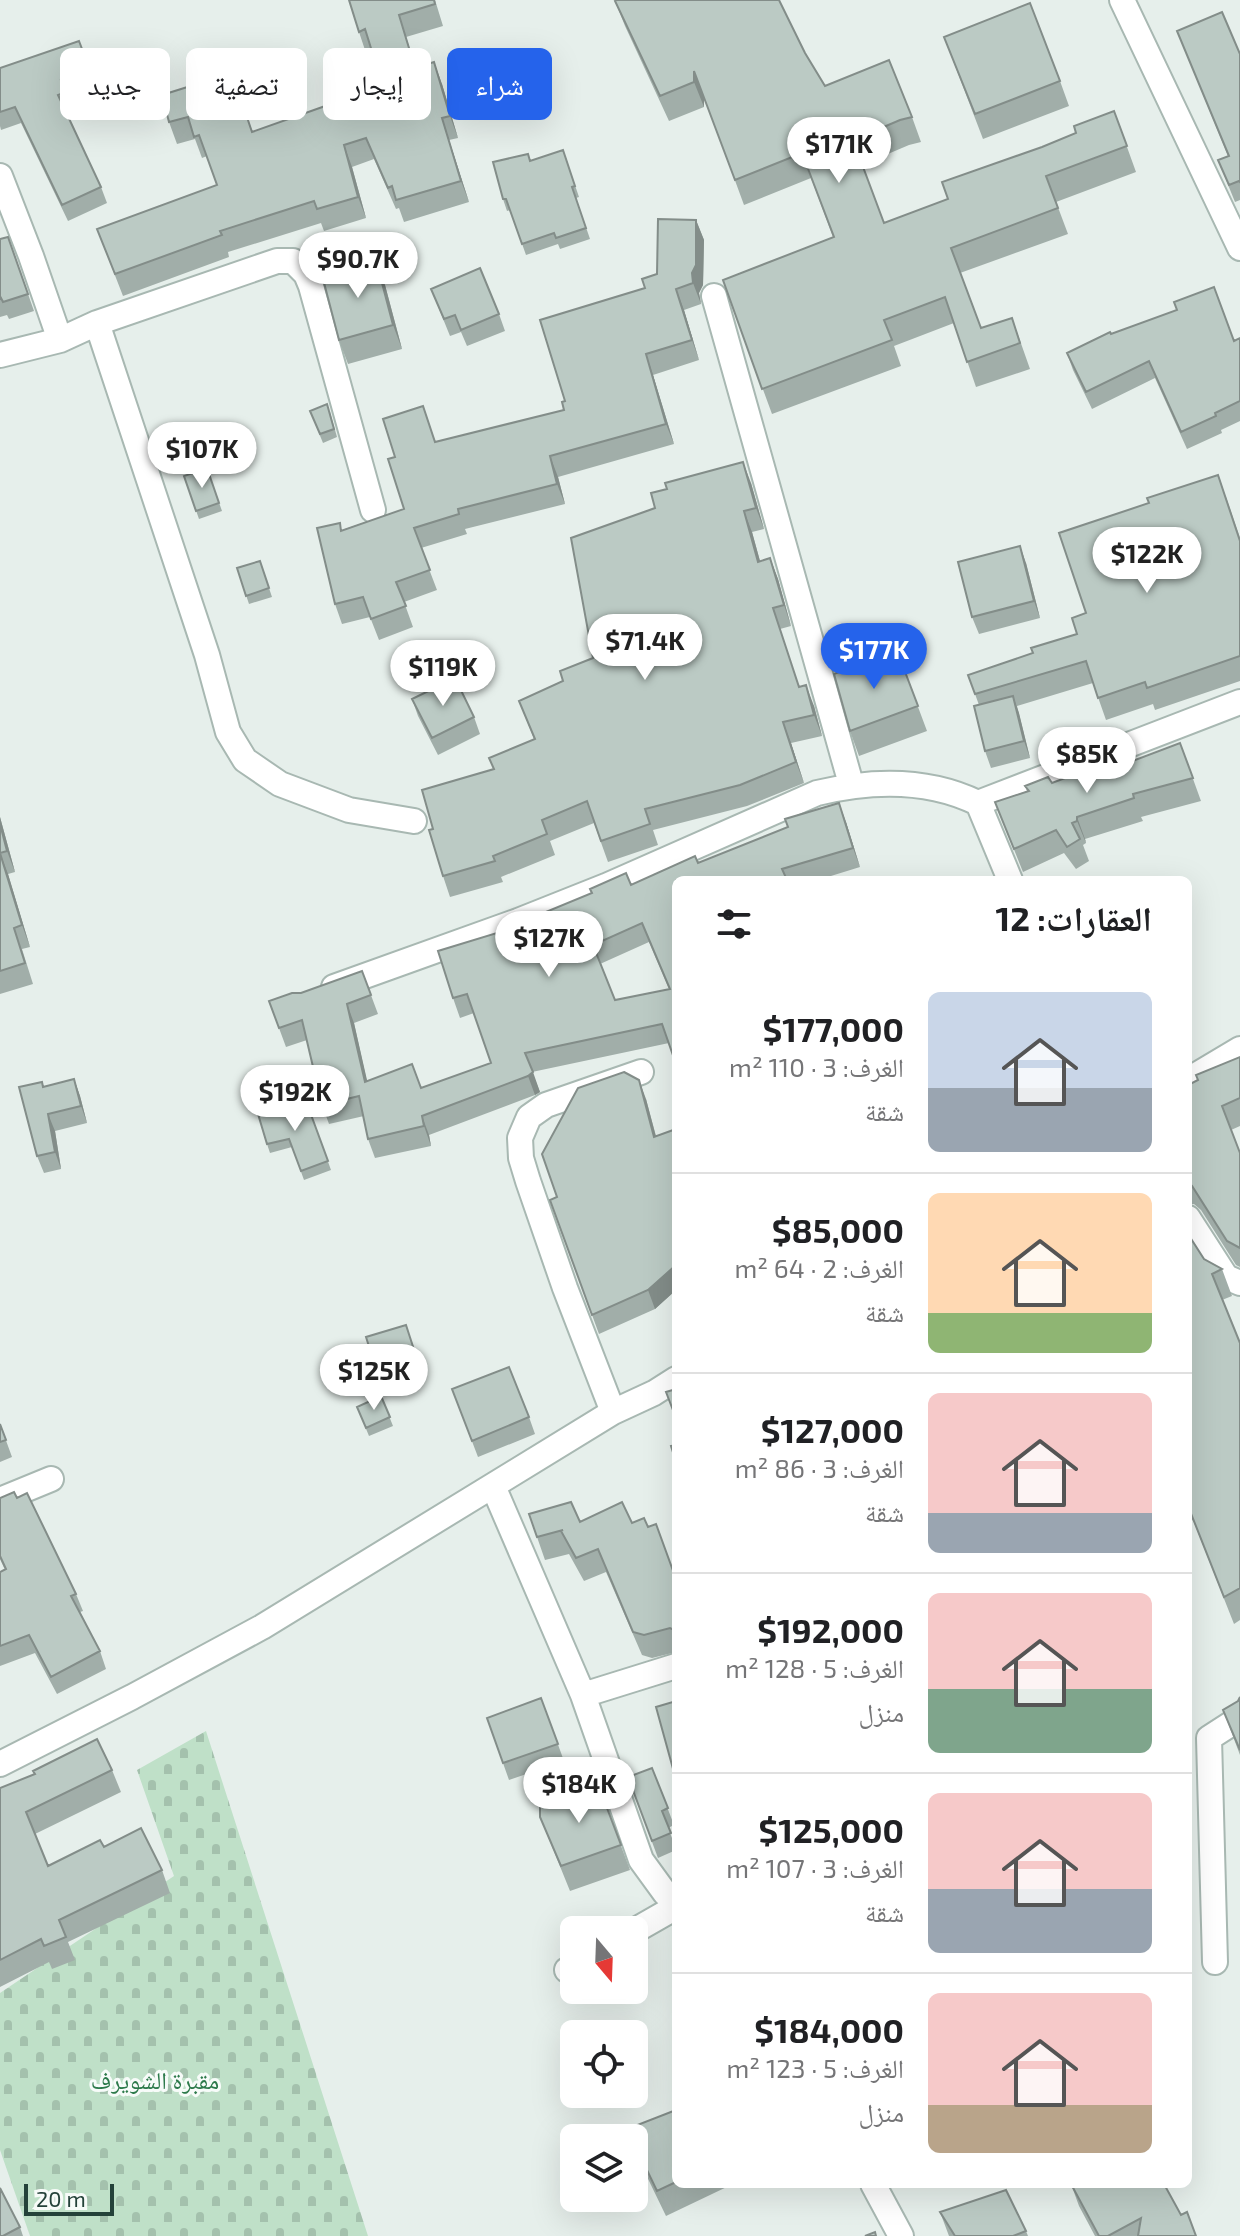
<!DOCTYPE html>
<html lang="ar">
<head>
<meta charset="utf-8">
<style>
	:root { --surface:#fff; --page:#f6f6f6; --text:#202124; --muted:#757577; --line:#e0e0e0; --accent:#2563eb }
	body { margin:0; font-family:"Exo 2","Noto Naskh Arabic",sans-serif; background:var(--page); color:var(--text); direction:rtl; height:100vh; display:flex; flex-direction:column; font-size:30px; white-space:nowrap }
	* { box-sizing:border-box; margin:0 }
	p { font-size:26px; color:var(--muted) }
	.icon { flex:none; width:44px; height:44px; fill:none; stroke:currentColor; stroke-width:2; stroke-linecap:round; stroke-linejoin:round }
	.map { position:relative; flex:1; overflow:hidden; direction:ltr }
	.side { position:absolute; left:672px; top:876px; width:520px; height:1312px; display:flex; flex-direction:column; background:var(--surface); border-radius:12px; box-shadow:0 8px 32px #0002; direction:rtl }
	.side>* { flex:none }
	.hud { position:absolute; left:24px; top:48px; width:528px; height:72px; direction:rtl; display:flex; gap:16px }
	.needle { width:52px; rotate:161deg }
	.fabs { position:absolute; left:560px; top:1916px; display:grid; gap:16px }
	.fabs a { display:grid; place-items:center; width:88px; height:88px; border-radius:12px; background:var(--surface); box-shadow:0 8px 32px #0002; font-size:40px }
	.scale { position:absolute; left:24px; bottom:20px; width:90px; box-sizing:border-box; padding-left:8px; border:4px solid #24423a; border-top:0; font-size:22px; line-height:28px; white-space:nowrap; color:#24423a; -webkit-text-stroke:6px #f7fbf9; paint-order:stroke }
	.price { position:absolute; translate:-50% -68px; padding:0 18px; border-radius:28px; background:#fff; color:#222; font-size:26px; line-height:52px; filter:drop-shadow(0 2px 4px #0008) }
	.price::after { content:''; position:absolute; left:50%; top:48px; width:24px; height:18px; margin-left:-12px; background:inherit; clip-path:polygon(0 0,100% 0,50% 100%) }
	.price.selected { background:var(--accent); color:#fff }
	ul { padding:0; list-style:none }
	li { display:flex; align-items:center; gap:24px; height:200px; padding:0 40px }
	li+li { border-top:2px solid var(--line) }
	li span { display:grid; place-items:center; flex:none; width:224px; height:160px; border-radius:12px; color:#555 }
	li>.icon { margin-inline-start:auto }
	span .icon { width:96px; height:96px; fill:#fffc; stroke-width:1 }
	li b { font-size:34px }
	h2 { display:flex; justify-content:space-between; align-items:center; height:96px; padding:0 40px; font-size:34px }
	.chip { padding:0 28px; border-radius:12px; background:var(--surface); box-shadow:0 8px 32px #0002; font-size:28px; line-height:72px }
	.chip.selected { background:var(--accent); color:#fff }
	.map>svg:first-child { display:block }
	.cemetery { fill:url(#cemetery-stones) }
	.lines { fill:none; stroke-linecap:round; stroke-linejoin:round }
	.minor-casing { stroke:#a8b8b2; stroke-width:28 }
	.minor { stroke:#fff; stroke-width:24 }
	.wall { fill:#a1aea9; fill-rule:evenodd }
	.shaded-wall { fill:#838d89 }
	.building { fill:#bbcac4; stroke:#838d89; stroke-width:2; fill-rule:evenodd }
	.labels { text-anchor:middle; stroke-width:6; stroke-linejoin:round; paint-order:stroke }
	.park-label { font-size:24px; fill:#2d7a4b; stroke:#f7fbf9 }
</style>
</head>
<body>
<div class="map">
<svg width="1240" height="2236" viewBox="0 0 1240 2236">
	<defs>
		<pattern id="cemetery-stones" width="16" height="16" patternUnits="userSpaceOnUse" patternTransform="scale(2)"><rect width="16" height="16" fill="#bfe0c8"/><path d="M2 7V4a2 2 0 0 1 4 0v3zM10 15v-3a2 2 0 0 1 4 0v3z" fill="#a4c1ad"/></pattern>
	</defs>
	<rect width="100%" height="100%" fill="#e6efeb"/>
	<!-- cemetery -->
	<path class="cemetery" d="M206,1731L368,2236H30L0,2150V1993L174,1876L137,1770Z"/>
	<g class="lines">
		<!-- minor casing -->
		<g class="minor-casing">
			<path id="minor" d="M1122,0L1240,248
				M0,176L31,256L60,340
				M714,296L851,784
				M97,323L277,261H293L306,274L311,286L373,510
				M0,355L60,340L97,323L207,655L228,732L245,760L280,784L349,810L414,821
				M978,803L1240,702
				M334,987L518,921L606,886L817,793C871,780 927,778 978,803L1010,880
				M1188,1080L1240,1049
				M1188,1218L1226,1277L1240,1283
				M613,1412L565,1288L528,1181L521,1158L520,1138L529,1117L546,1105L641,1072
				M493,1486L583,1695L641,1860L665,1893L676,1903
				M0,1500L51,1479
				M583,1695L676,1666
				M0,1764L132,1697L262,1627L613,1412L654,1393L676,1379
				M634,1931L676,1907
				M1215,1962L1209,1738L1240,1718
				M567,1970L574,1966
				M873,2184L901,2236"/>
		</g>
		<!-- minor -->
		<use href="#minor" class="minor"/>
	</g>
	<!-- wall -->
	<path class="wall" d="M435,0L443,26L406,37L416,67L442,84L458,138L449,140L469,202L404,222L399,208L396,209L374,159L352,167L366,218L324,231L321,223L228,252L229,257L123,296L97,229L217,185L207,156L202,158L195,139L177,144L169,122L240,94L252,132L328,105L379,74L372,51L366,53L359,32Z
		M615,1L805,53L825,86L912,117L921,142L909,145L862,165L884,223L948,199L1042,147L1076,133L1114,111L1136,172L1056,202L1068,234L960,273L981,328L1012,318L1030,369L976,387L954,323L894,346L901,366L772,414L723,280L833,237L811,178L744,205L704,96V107L669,121L625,26Z
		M1177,31L1240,54V200L1235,202L1218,160L1228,156Z
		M944,37L1060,81L1069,106L983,139Z
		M79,41L96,86L67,96L72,108L65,110L101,187L107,203L68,221L21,123L1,130L0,126V68Z
		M563,150L579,197L576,198L590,239L560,249L558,244L526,255L510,210L507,211L503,199L528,154L531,161Z
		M696,220L704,240L703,285L699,293L701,304L684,310L699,360L653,375L674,444L558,477L565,504L465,529L467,534L421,548L437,590L404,602L413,627L379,640L370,617L342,624L335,604L342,530L404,509L436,442L564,410L565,401Z
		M8,237L34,311L9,319L7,315L0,317V239Z
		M385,285L402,349L348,364L339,340Z
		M431,289L499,314L505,331L467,346L461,332L450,336Z
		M1111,334L1234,341L1240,338V421L1221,430L1222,433L1187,449L1155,378L1092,409L1073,370L1067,353Z
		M310,411L330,412L337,437L323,443Z
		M207,468L222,511L199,519L184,476Z
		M751,483L764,529L752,532L760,561L770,558L778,579L791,626L780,629L799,687L814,706L822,736L791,743L804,783L747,806L653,830L658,845L608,862L594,823L550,841L555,855L501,877L503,882L450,897L443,876L493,769L534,739L519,701L563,681L593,658Z
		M1226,497L1240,538V681L1155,710L1153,704L1106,720L1093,683L1017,706L1030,758L991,768L985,751L979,705L975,694L1033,653L1077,634L1086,613Z
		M260,561L272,597L249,604L237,568Z
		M1026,563L1040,618L979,634L972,617Z
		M899,656L927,731L859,756L850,731L882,662Z
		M412,699L474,717L480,734L438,755L418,716Z
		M1180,743L1201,801L1141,817L1143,821L1085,839L1086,843L1083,845L1089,861L1076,869L1064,853L1023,872L995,802L1027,791L1025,786L1052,783L1122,765Z
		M0,817L15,872L8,874L30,947L22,949L33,984L0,994Z
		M846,822L860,867L818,880H676L669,1043L532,1072L540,1092L535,1095L429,1135L431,1146L375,1158L368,1139L364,1116L329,1124L322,1105L307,1040L286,1047L269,1001L301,993L362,971L378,1014L354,1023L367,1082L421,1088L491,1063L474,1013L460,1018L453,998L520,926L631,885L698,863ZM649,942L669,989L615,1000L600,964Z
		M1240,1057V1126L1231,1130L1240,1153V1267L1236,1265L1201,1210L1194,1204H1188V1085Z
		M74,1079L80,1096L87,1123L55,1131L61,1169L44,1173L37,1156L44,1087Z
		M646,1099L656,1136L676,1129V1290L655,1309L599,1334L550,1200L557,1197Z
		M306,1101L331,1170L304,1180L292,1147L270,1153L267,1144Z
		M1188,1234L1204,1259L1222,1269L1232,1296L1222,1300L1240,1343V1620L1234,1624L1193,1520L1188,1522Z
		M412,1342L424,1379L384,1392L378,1375Z
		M452,1389L529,1417L535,1434L478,1457Z
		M381,1396L393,1426L369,1436L357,1407Z
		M0,1424L12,1457L0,1462Z
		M0,1498H17L76,1594L83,1611L80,1612L100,1651L106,1669L57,1694L35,1653L0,1666V1572L5,1570L0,1559Z
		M529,1514L580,1522L632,1523L648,1527L676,1578V1652L652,1658L642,1655L606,1572L584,1581L569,1554L545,1560Z
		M1240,1697V1755L1223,1710L1238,1701Z
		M541,1698L564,1761L509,1780L487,1718Z
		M652,1768L674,1825L668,1828L676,1848V1850L658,1858L628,1777Z
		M112,1770L121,1792L35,1834L48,1866L104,1847L162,1870L170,1893L68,1942L75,1960L52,1969L49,1962L0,1987V1788Z
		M599,1787L630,1870L570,1891L540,1817Z
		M676,2110V2184H733L666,2216L636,2154L634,2148V2138H630L627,2129Z
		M1071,2184L1181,2215L1196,2236H1095L1079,2206Z
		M940,2212L1026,2231L1028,2236H949Z
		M20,2227L23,2236H0Z"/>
	<!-- shaded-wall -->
	<path class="shaded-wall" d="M434,62L442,84L458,138L450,116Z
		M694,71L704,96V107L694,82Z
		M442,118L449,140L469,202L461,181Z
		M344,145L352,167L366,218L358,197Z
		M696,220L704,240L703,285L699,293L701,304L693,283L692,273Z
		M376,260L385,285L402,349L393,325Z
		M676,289L684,310L699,360L692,340Z
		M646,354L653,375L674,444L666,424Z
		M550,456L558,477L565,504L557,484Z
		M743,462L751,483L764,529L756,508Z
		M744,511L752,532L766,583L758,562Z
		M1020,546L1026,563L1040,618L1034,601Z
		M770,558L778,579L791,626L784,605Z
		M806,685L814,706L822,736L814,715Z
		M1013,696L1019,713L1030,758L1024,741Z
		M783,722L791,743L804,783L796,762Z
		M839,803L846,822L860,867L853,848Z
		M0,817L15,872L7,851L0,824Z
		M1077,817L1085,839L1086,843L1077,821Z
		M0,853L8,874L30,947L22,925Z
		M347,1004L354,1023L372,1102L365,1082Z
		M533,1072L540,1092L535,1095L528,1076Z
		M74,1079L80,1096L87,1123L81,1106Z
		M639,1080L646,1099L661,1156L654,1137Z
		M48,1114L55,1131L61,1169L55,1152Z
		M422,1116L429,1135L431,1146L424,1126Z
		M676,1265V1290L655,1309L648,1290Z"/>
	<!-- building -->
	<path class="building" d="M349,0H434L435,4L399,15L415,68L434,62L450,116L442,118L461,181L396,200L392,186L388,188L366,138L344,145L358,197L317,209L314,201L220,231L222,235L115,274L97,229L217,185L199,135L194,137L188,117L169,122L162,95L232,73L252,132L328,105L327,98L379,74L365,29L359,32Z
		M617,0H779L805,53L825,86L889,60L912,117L900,120L853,140L884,223L948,199L942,182L1042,147L1076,133L1074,126L1114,111L1127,146L1046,176L1058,208L951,248L981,328L1012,318L1020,343L967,362L945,297L884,320L892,340L762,389L723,280L834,237L802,153L735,180L694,71V82L660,96L615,1Z
		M1030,3L1060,81L975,114L944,37Z
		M1222,12L1240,54V182L1239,181L1229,185L1218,160L1229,156L1177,31Z
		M79,41L90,70L61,80L66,92L58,95L101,187L62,205L15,107L0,112V68Z
		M563,150L575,186L572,187L586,228L556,238L554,233L522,244L506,199H503L493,162L528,154L530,161Z
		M658,219L696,220V265L692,273L693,283L676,289L692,340L646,354L666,424L550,456L557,484L458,509L459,514L414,528L430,570L396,582L406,606L371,619L363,597L335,604L317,528L340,523L341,531L404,509L388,459L395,457L383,419L423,406L435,442L564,410L562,402L565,401L540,320L645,288L642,279L657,274Z
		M8,237L28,294L3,302L1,298L0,299V239Z
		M376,260L393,325L339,340L322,275Z
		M480,268L499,314L461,330L455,315L444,319L431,289Z
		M1214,287L1234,341L1240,338V401L1215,413L1216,416L1181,432L1149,361L1086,392L1067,353L1110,332L1111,334L1177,310L1174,302Z
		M327,404L334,429L320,434L310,411Z
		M743,462L756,508L744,511L758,562L770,558L784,605L773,608L799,687L806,685L814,715L783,722L796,762L740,785L645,809L650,824L601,841L587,801L542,820L547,834L493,856L495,861L443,876L429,830L433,829L422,790L494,769L489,758L535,739L519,701L563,681L560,671L593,658L571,538L655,508L651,493L667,489L665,483Z
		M207,468L219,503L196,511L184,476Z
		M1218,475L1240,541V656L1147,688L1145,682L1098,698L1086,661L975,694L968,675L1033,653L1031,648L1077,634L1072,618L1086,613L1059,533L1149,503L1147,498Z
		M1020,546L1034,601L972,617L958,562Z
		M260,561L269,588L246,596L237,568Z
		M878,653L882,662L899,656L918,706L850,731L834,674L854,666L852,663Z
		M455,678L474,717L432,738L412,699Z
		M1013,696L1024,741L985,751L974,706Z
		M1180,743L1193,778L1133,794L1134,798L1077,817V821L1072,823L1080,839L1067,847L1056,830L1014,849L995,802L1029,791L1025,786L1048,777L1052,783L1120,757L1122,765Z
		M839,803L853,848L782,869L787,880H676V1064L662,1024L525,1053L533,1072L528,1076L422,1116L424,1126L368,1139L359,1096L322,1105L302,1020L279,1028L269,1001L292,993H301L362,971L371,995L347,1004L365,1082L412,1064L421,1088L491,1063L467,994L453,998L438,951L520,926L519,923L592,893L590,889L626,873L631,885L695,856L698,863L788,827L785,819ZM642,923L670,989L615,1000L593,945Z
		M0,824L7,851L0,853Z
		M0,853L22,925L14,928L25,963L0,971Z
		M1240,1057V1098L1222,1106L1240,1153V1248L1227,1241L1192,1186L1188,1182V1085L1198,1080L1196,1075Z
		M624,1072L639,1080L654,1137L676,1129V1265L648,1290L592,1315L550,1200L557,1197L542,1154L578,1088Z
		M74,1079L81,1106L48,1114L55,1152L37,1156L19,1087L42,1082L43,1087Z
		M306,1101L328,1161L301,1171L289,1139L267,1144L258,1114Z
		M1188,1234L1204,1259L1222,1269L1212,1274L1240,1343V1588L1224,1597L1188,1506Z
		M406,1325L418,1362L378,1375L366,1337Z
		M509,1367L529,1417L472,1441L452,1389Z
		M676,1389V1418L666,1392Z
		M381,1396L390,1417L366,1428L357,1407Z
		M0,1424L6,1440L0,1442Z
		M676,1445V1462L671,1446Z
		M14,1492L17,1498L27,1493L76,1594L71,1596L100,1651L51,1677L29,1635L0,1646V1572L6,1569L0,1556V1498Z
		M571,1502L580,1522L622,1502L632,1523L644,1518L648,1527L656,1524L676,1579V1631L670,1628L644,1635L633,1632L598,1549L576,1558L561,1531L563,1530L537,1537L529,1514Z
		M1240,1697V1750L1223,1710L1238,1701Z
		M541,1698L558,1744L503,1763L487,1718Z
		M676,1701V1776H675L656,1707Z
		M97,1739L112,1770L26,1812L48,1866L100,1840L104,1847L141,1828L162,1870L59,1920L66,1937L44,1946L41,1939L0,1960V1788L35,1774L33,1771Z
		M652,1768L668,1808L662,1811L671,1833L652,1841L628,1777Z
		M599,1787L621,1845L561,1866L540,1817V1802Z
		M676,2110V2182L657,2191L634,2143V2138H631L627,2129Z
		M1071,2184H1164L1181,2215L1187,2212L1196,2236H1138L1141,2218L1108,2236H1099Z
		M0,2188L20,2227L3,2236H0Z
		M1006,2190L1026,2231L1013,2236H955L940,2212Z
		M875,2232L876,2236H865Z"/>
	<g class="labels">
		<!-- park labels -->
		<g class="park-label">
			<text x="155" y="2089">مقبرة الشويرف</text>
		</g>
	</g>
</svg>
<div class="fabs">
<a><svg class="needle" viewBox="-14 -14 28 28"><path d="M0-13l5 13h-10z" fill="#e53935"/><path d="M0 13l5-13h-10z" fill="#757577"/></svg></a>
<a><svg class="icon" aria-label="locate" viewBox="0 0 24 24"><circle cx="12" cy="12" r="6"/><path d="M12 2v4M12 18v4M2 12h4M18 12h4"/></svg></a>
<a><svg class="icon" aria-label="layers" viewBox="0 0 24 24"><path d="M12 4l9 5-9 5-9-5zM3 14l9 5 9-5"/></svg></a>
</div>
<div class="scale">20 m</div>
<b class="price" style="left:839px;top:185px">$171K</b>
<b class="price" style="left:358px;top:300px">$90.7K</b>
<b class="price" style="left:202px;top:490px">$107K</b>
<b class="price" style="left:1147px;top:595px">$122K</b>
<b class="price" style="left:645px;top:682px">$71.4K</b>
<b class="price selected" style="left:874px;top:691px">$177K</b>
<b class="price" style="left:443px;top:708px">$119K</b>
<b class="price" style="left:1087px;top:795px">$85K</b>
<b class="price" style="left:549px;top:979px">$127K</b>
<b class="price" style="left:295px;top:1133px">$192K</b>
<b class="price" style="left:374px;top:1412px">$125K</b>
<b class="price" style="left:579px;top:1825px">$184K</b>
<div class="hud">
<a class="chip selected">شراء</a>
<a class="chip">إيجار</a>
<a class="chip">تصفية</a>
<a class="chip">جديد</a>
</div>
<section class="side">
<h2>العقارات: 12<svg class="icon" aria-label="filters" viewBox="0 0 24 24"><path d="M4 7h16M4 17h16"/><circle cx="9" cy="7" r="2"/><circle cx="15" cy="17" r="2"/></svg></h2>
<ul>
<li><span style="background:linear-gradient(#c9d6e8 60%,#9aa5b1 0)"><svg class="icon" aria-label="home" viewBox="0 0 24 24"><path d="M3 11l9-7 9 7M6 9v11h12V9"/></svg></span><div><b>$177,000</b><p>الغرف: 3 · 110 m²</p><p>شقة</p></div></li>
<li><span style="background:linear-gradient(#ffd9b3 75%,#8fb573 0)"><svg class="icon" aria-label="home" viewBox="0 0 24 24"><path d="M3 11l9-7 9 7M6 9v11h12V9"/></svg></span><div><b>$85,000</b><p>الغرف: 2 · 64 m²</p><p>شقة</p></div></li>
<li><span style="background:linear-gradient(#f6c9c9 75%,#9aa5b1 0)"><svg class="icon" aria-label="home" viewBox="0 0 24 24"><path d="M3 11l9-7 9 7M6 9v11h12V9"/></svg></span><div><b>$127,000</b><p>الغرف: 3 · 86 m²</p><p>شقة</p></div></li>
<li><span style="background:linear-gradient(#f6c9c9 60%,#7fa58c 0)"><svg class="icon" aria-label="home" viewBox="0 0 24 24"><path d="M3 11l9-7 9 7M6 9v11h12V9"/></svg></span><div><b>$192,000</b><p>الغرف: 5 · 128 m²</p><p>منزل</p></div></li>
<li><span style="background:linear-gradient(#f6c9c9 60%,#9aa5b1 0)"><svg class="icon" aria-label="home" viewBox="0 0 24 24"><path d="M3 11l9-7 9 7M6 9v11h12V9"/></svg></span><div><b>$125,000</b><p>الغرف: 3 · 107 m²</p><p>شقة</p></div></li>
<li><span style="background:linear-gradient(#f6c9c9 70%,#b9a48a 0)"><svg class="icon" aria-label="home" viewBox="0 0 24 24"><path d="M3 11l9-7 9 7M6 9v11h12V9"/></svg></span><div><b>$184,000</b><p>الغرف: 5 · 123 m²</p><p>منزل</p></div></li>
</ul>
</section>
</div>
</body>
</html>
